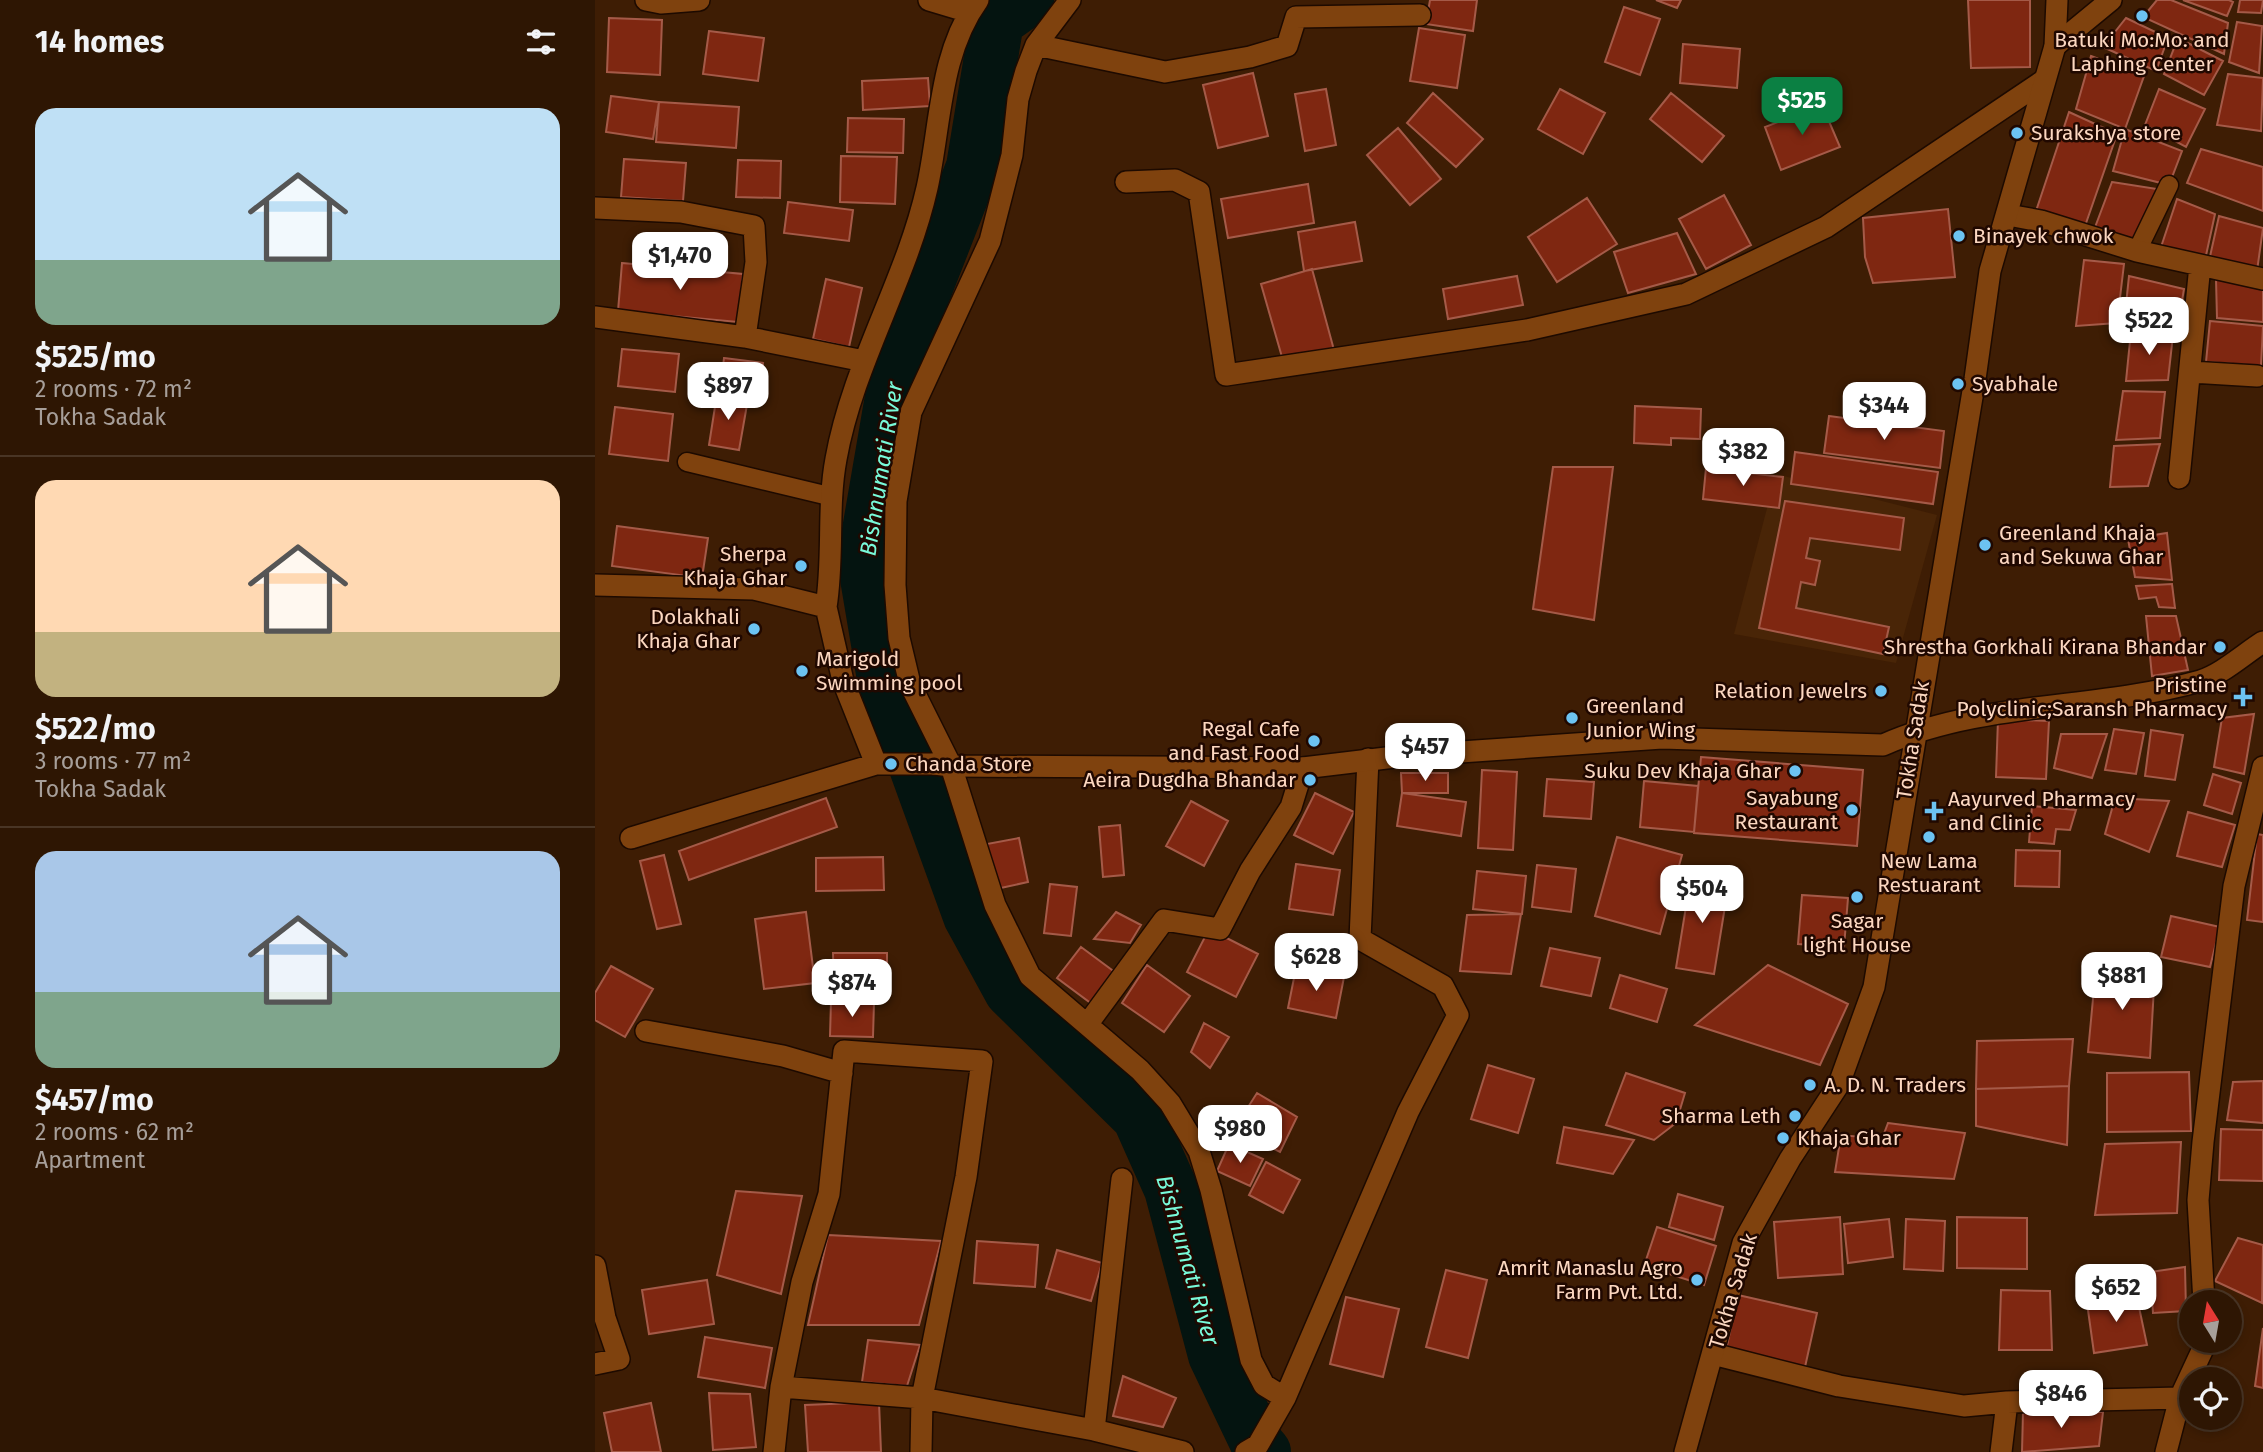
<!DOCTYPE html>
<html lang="en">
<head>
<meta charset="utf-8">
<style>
	:root { --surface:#2e1603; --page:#3a2312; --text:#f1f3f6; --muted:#a79f9a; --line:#493525; --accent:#0b8043 }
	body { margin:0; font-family:"Fira Sans",sans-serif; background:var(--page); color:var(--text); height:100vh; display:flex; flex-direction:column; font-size:26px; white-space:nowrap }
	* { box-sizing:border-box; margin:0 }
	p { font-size:23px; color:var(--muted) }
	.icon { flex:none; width:38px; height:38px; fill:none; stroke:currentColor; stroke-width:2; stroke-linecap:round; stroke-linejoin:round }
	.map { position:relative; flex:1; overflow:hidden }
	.details { display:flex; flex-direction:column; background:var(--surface); width:595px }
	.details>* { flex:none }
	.needle { width:46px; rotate:349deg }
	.controls { position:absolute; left:1584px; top:1290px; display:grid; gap:14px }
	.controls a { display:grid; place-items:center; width:63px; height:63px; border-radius:50%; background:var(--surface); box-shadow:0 4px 10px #0003,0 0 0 2px var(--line); font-size:35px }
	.price { position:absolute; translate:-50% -60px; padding:0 16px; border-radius:14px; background:#fff; color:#222; font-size:23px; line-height:46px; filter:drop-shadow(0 2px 4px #0008) }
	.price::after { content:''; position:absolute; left:50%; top:42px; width:21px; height:16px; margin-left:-10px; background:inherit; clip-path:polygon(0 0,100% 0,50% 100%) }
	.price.active { background:var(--accent); color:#fff }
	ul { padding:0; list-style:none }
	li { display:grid; align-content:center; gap:14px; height:371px; padding:0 35px }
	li+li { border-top:2px solid var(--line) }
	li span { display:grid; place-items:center; height:217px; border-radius:21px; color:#555 }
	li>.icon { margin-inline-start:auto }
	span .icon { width:126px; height:126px; fill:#fffc; stroke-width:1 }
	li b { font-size:30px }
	h2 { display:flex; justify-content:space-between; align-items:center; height:84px; padding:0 35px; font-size:30px }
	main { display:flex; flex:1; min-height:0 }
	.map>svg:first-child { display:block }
	.built { fill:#492507 }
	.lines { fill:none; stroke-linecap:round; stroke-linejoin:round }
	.river { stroke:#041410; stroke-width:54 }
	.building { fill:#7f2711; stroke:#a55a48; stroke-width:2 }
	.lane-casing { stroke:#1d0a00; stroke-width:21 }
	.street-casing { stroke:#1d0a00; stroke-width:24 }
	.secondary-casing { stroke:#1d0a00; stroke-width:24 }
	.lane { stroke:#7f420e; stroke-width:18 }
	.street { stroke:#7f420e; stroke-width:21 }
	.secondary { stroke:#7f420e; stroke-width:21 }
	.poi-dot { fill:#6cc3f2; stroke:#200800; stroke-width:2.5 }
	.labels { text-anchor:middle; stroke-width:5; stroke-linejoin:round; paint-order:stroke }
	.poi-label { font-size:21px; fill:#fcd7c0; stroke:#200800; text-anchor:end }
	.street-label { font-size:21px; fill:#fcd7c0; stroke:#200800 }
	.water-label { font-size:23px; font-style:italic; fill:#78fad9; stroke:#200800 }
</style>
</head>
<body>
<main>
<section class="details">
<h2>14 homes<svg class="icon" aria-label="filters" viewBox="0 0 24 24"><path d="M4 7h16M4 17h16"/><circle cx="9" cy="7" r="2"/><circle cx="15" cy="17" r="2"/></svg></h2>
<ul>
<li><span style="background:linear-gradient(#bfe0f5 70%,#7fa58c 0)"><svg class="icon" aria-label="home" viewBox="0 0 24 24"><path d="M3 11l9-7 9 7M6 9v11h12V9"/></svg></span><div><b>$525/mo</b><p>2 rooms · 72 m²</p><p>Tokha Sadak</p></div></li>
<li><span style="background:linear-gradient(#ffd9b3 70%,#c2b280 0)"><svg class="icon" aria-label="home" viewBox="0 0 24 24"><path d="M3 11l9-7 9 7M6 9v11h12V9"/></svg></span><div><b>$522/mo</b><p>3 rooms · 77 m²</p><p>Tokha Sadak</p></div></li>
<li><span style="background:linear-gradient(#a9c7e8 65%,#7fa58c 0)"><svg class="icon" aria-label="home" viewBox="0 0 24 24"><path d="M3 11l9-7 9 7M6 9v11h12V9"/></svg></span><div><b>$457/mo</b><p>2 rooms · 62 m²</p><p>Apartment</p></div></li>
</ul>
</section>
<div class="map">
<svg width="1668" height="1452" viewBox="0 0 1668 1452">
	<rect width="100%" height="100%" fill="#3e1d04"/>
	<!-- built -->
	<path class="built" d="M1181,474L1342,515L1301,663L1139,634Z"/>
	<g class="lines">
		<!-- river -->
		<path class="river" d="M432,0L402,21L378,167L304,356L269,560L289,679L375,916L416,991L544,1117L576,1189L620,1355L663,1445L669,1452"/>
	</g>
	<!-- building -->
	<path class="building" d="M835,0H882L878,31L831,24Z
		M1061,0H1086L1082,8Z
		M1373,0H1435V67L1376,68Z
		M1562,0H1576L1633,23L1629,54L1548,17Z
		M1588,0H1634L1638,2L1632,16Z
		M1645,0H1668L1666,13L1643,12Z
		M1029,7L1065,19L1045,75L1010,62Z
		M14,18L67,20L65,75L12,72Z
		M1531,18L1573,38L1561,71L1508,47Z
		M1642,22L1667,26L1664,73L1634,62Z
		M824,28L870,35L862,88L815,81Z
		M114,31L169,38L163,81L108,74Z
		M1583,38L1628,61L1609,95L1569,74Z
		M1088,44L1145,49L1142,88L1085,83Z
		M1496,56L1549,76L1530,129L1481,109Z
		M658,73L673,136L623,148L608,85Z
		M1633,74L1668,78L1666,131L1622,125Z
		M333,78L335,106L268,110L267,81Z
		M731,89L741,145L710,151L700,94Z
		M965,89L1010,113L988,154L943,129Z
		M1564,89L1610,109L1591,147L1550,125Z
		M838,93L888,139L861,167L812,123Z
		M1076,93L1129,136L1107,162L1055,119Z
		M16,96L64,102L58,139L11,132Z
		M64,102L144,107L141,148L61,142Z
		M1227,105L1245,147L1186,170L1170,127Z
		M1474,112L1522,134L1490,226L1441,211Z
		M253,118L309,119L308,153L252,152Z
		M803,128L846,179L815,205L772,155Z
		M1530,129L1587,151L1574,185L1518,171Z
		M1606,149L1668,167V211L1592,183Z
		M246,156L302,157L300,204L245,202Z
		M29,159L91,163L88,201L26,197Z
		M143,160L186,161L185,198L141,197Z
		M1517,182L1562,189L1540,240L1499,230Z
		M713,184L719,223L633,238L626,199Z
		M1129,195L1156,245L1111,269L1084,219Z
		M992,198L1022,244L962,282L933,237Z
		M1582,199L1620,214L1610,260L1566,247Z
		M193,202L258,210L254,241L189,233Z
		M1353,209L1360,277L1278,283L1270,257L1268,218Z
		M1624,216L1668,228L1662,271L1614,261Z
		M760,222L767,261L709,271L703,232Z
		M1082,233L1101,274L1033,293L1019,252Z
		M1489,260L1529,264L1522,323L1481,326Z
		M27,263L148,274L143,322L23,311Z
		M717,269L739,350L689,364L666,284Z
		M922,276L928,305L853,319L848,289Z
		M1534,276L1589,289L1583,325L1529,324Z
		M231,279L267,288L254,347L218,339Z
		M1621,279L1668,283V322L1622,318Z
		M1615,321L1668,326L1666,366L1611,362Z
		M1536,331L1578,335L1573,380L1531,381Z
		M27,349L84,354L80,392L23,386Z
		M129,358L168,363L163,396L125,392Z
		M1528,391L1570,392L1565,438L1521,440Z
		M122,394L153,399L144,450L114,445Z
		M1040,406L1106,409L1105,439L1076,438V445L1039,443Z
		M20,407L78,414L73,461L14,454Z
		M1234,416L1349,431L1345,468L1229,453Z
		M1565,444L1553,486L1515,487L1519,446Z
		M1200,452L1343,472L1338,504L1196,484Z
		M958,467H1018L999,620L938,609Z
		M1111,468L1188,477L1184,508L1108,499Z
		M1190,501L1309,518L1305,550L1215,538L1211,558L1225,561L1220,585L1206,582L1201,608L1294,627L1288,654L1164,628Z
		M22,526L113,538L107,578L17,566Z
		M1572,533L1577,580L1540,577L1533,539Z
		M1577,584L1580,608L1564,607L1561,597L1544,599L1541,586Z
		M1551,616H1581L1593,670L1557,676Z
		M1659,714L1649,774L1619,767L1627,718Z
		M1403,719L1454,721L1451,779L1401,777Z
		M1519,729L1549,733L1541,774L1510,770Z
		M1556,730L1588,735L1580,780L1550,776Z
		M1466,734H1512L1497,778L1459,768Z
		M1106,757L1268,770L1262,846L1099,833Z
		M887,770L922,772L918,850L883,848Z
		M806,773H853V793H807Z
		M1618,774L1646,783L1637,814L1609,805Z
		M952,779L999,782L996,819L949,816Z
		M1049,781L1103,786L1099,832L1045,827Z
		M720,793L759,812L738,854L699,835Z
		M807,793L871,802L866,836L802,826Z
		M231,798L242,827L94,880L84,851Z
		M1520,798L1574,801L1554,852L1510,834Z
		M596,801L633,821L609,866L571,846Z
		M1437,806L1481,810L1475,830L1461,829L1459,844L1434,842Z
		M1593,812L1640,825L1627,867L1582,856Z
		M525,825L529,875L508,877L504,827Z
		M1662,834L1668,835V922L1652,920Z
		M1022,837L1087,855L1065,934L1000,916Z
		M424,838L433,882L401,889L392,844Z
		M1421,850L1465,851L1464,887L1420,886Z
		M69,855L86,924L62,929L45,861Z
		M288,857L289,890L221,891V858Z
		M701,864L745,870L738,915L694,909Z
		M942,865L981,869L976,912L937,907Z
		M882,871L931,876L927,914L878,909Z
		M1096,876L1134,882L1119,974L1081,968Z
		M455,884L482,887L476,936L449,933Z
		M1207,895L1253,898L1249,947L1203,944Z
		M211,912L220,983L169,989L160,919Z
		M521,912L546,925L535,943L499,939Z
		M926,914L916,974L865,971L872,915Z
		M1576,916L1625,927L1615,967L1566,957Z
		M614,929L663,954L641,997L592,972Z
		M486,947L521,973L497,1004L462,978Z
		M955,948L1005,958L996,996L946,986Z
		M238,953H292V992H239Z
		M552,965L595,996L569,1032L527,1003Z
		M1173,965L1253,1004L1225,1065L1100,1025Z
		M16,966L58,989L30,1037L0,1020V993Z
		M1501,967L1560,969L1555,1058L1493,1052Z
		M701,968L749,977L741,1018L693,1008Z
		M1025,975L1072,989L1062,1022L1015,1008Z
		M236,1001L279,1002L278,1037L235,1036Z
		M609,1023L634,1037L615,1068L596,1052Z
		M1478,1039L1474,1086L1381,1089L1382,1041Z
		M893,1065L939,1079L923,1133L876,1119Z
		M1594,1072L1596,1131L1512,1132V1073Z
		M1031,1073L1090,1093L1081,1123L1059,1140L1011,1125Z
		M1668,1081V1123L1632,1120L1638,1082Z
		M1474,1086L1472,1145L1381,1126V1089Z
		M662,1093L702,1117L685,1152L639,1129Z
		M1293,1123L1370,1133L1359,1179L1240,1172L1246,1135L1287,1139Z
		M969,1127L1039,1140L1018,1174L962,1163Z
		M1626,1129L1668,1130V1181L1624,1180Z
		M1586,1142L1582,1213L1500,1215L1510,1144Z
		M634,1144L668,1159L655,1186L622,1171Z
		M671,1162L705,1180L688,1213L654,1195Z
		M141,1191L207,1196L186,1294L122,1275Z
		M1083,1194L1128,1207L1119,1240L1074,1227Z
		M1245,1217L1248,1274L1183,1278L1179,1222Z
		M1362,1217L1432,1218V1269L1362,1268Z
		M1294,1219L1298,1257L1253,1263L1249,1224Z
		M1311,1219L1350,1221L1348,1271L1309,1269Z
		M1062,1227L1121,1246L1109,1285L1049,1266Z
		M233,1235L346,1241L324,1325H213Z
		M1643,1238L1668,1245L1667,1303L1620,1281Z
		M382,1241L443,1245L440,1287L379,1283Z
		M462,1250L507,1263L496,1301L451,1288Z
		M1590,1267L1591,1311L1558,1313L1555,1272Z
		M851,1270L892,1280L873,1358L831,1347Z
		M112,1280L119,1324L54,1334L47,1290Z
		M1406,1290L1455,1291L1457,1350H1404Z
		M1541,1293L1552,1345L1499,1353L1492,1303Z
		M1143,1295L1222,1313L1210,1367L1131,1350Z
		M751,1297L804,1309L788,1377L735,1364Z
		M1668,1328V1388L1660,1386Z
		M110,1337L177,1348L170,1388L103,1377Z
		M273,1340L325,1345L312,1386L267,1382Z
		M528,1376L581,1398L568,1427L518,1416Z
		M114,1393L155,1394L161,1447L118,1450Z
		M284,1402L286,1452H213L210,1405Z
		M56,1403L66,1452H17L9,1413Z
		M1428,1412H1508L1504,1446L1427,1452Z"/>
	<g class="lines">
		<!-- lane casing -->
		<g class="lane-casing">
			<path id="lane" d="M1542,251L1574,185
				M92,462L238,497"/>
		</g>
		<!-- street casing -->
		<g class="street-casing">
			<path id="street" d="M51,0L66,3L104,0
				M334,0L374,12
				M475,0L441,45L431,71L423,99L417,155L395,241L316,412L301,501L300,585L304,638L315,684L356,766L400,905L435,976L545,1070L575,1103L604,1151L616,1190L656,1360L669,1385L690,1398
				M441,45L570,72L655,57L692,46L701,17L825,15
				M1460,46L1516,0
				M531,182L580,180L604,192L631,375L932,330L1091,294L1231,227L1448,81
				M0,208L86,212L159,226L161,262L150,337L269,361
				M1413,215L1446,221L1542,251L1668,279
				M0,317L150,337
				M1596,372L1662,376
				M1584,478L1605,265
				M0,585L159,589L231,607L248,681L281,764
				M231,607C239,558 232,507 241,459C258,364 311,281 332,188C346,125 344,54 383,0
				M36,838L281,764H339
				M494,1022L569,920L625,929L655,871L696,807L708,768
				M51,1031L188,1056L247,1073
				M0,1266L10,1318L24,1359L0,1364
				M1609,1302L1603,1200L1608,1142L1639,886L1668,767
				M1118,1354L1244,1386L1369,1406L1412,1402L1585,1398L1612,1340
				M186,1387L327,1398L499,1430L588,1452
				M499,1430L527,1179
				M179,1452L186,1387L207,1282L234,1194L249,1051L387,1061L371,1177L327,1398L326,1452
				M651,1452L663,1445L690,1398L813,1112L863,1015L848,986L765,939L773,759
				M1406,1452L1412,1402
				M1571,1452L1585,1398"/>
		</g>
		<!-- secondary casing -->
		<g class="secondary-casing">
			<path id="secondary" d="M339,764L356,766L708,768L808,756L1067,738L1288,745C1387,701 1501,710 1605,681C1626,675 1649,654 1668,642
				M1090,1452L1148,1243L1195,1159L1244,1084L1279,987L1380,379L1395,271L1460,46L1462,0"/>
		</g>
		<!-- lane -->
		<use href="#lane" class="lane"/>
		<!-- street -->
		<use href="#street" class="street"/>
		<!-- secondary -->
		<use href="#secondary" class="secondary"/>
	</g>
	<!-- markers -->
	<g class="poi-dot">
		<circle cx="1547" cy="16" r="7"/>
		<circle cx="1422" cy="133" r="7"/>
		<circle cx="1364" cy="236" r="7"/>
		<circle cx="1363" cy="384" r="7"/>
		<circle cx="1390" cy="545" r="7"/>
		<circle cx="206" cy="566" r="7"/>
		<circle cx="159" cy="629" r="7"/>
		<circle cx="1625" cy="647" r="7"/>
		<circle cx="207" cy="671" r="7"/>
		<circle cx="1286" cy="691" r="7"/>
		<path d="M1644.5 686.5h7v7h7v7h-7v7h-7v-7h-7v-7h7z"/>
		<circle cx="977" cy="718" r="7"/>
		<circle cx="719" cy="741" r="7"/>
		<circle cx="296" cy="764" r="7"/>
		<circle cx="1200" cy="771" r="7"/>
		<circle cx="715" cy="780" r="7"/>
		<circle cx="1257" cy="810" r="7"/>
		<path d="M1335.5 800.5h7v7h7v7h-7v7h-7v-7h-7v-7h7z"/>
		<circle cx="1334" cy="837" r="7"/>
		<circle cx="1262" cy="897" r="7"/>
		<circle cx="1215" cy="1085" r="7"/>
		<circle cx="1200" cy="1116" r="7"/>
		<circle cx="1188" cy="1138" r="7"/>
		<circle cx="1102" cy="1280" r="7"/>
	</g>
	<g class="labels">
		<!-- poi labels -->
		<g class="poi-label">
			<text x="1547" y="47" text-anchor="middle">Batuki Mo:Mo: and<tspan x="1547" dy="24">Laphing Center</tspan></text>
			<text x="1436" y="140" text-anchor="start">Surakshya store</text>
			<text x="1378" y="243" text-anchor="start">Binayek chwok</text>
			<text x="1377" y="391" text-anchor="start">Syabhale</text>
			<text x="1404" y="540" text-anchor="start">Greenland Khaja<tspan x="1404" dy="24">and Sekuwa Ghar</tspan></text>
			<text x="192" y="561">Sherpa<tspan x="192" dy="24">Khaja Ghar</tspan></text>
			<text x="145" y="624">Dolakhali<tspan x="145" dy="24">Khaja Ghar</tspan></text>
			<text x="1611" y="654">Shrestha Gorkhali Kirana Bhandar</text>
			<text x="221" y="666" text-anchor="start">Marigold<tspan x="221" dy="24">Swimming pool</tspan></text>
			<text x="1632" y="692">Pristine<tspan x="1632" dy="24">Polyclinic;Saransh Pharmacy</tspan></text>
			<text x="1272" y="698">Relation Jewelrs</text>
			<text x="991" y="713" text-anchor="start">Greenland<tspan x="991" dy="24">Junior Wing</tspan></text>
			<text x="705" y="736">Regal Cafe<tspan x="705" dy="24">and Fast Food</tspan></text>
			<text x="310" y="771" text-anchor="start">Chanda Store</text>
			<text x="1186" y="778">Suku Dev Khaja Ghar</text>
			<text x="701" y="787">Aeira Dugdha Bhandar</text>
			<text x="1243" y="805">Sayabung<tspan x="1243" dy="24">Restaurant</tspan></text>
			<text x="1353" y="806" text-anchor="start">Aayurved Pharmacy<tspan x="1353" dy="24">and Clinic</tspan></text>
			<text x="1334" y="868" text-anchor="middle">New Lama<tspan x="1334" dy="24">Restuarant</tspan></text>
			<text x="1262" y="928" text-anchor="middle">Sagar<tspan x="1262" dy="24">light House</tspan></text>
			<text x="1229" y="1092" text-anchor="start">A. D. N. Traders</text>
			<text x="1186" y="1123">Sharma Leth</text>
			<text x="1202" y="1145" text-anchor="start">Khaja Ghar</text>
			<text x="1088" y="1275">Amrit Manaslu Agro<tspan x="1088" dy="24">Farm Pvt. Ltd.</tspan></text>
		</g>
		<!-- street labels -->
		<g class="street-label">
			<text transform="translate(1318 740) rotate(-81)" y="7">Tokha Sadak</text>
			<text transform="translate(1138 1291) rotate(-73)" y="7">Tokha Sadak</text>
		</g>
		<!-- water labels -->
		<g class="water-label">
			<text transform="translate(286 469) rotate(-81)" y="8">Bishnumati River</text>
			<text transform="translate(593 1260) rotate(74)" y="8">Bishnumati River</text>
		</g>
	</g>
</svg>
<div class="controls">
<a><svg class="needle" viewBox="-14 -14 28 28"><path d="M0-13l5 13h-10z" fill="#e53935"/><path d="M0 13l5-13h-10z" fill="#a79f9a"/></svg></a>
<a><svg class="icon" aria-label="locate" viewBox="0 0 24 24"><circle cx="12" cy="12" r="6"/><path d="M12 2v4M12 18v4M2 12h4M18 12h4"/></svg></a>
</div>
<b class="price active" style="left:1207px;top:137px">$525</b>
<b class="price" style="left:85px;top:292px">$1,470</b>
<b class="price" style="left:1554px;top:357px">$522</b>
<b class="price" style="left:133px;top:422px">$897</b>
<b class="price" style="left:1289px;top:442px">$344</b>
<b class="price" style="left:1148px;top:488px">$382</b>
<b class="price" style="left:830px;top:783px">$457</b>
<b class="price" style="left:1107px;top:925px">$504</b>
<b class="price" style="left:721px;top:993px">$628</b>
<b class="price" style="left:1527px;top:1012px">$881</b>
<b class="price" style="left:257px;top:1019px">$874</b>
<b class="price" style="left:645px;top:1165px">$980</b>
<b class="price" style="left:1521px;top:1324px">$652</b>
<b class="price" style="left:1466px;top:1430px">$846</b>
</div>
</main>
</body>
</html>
